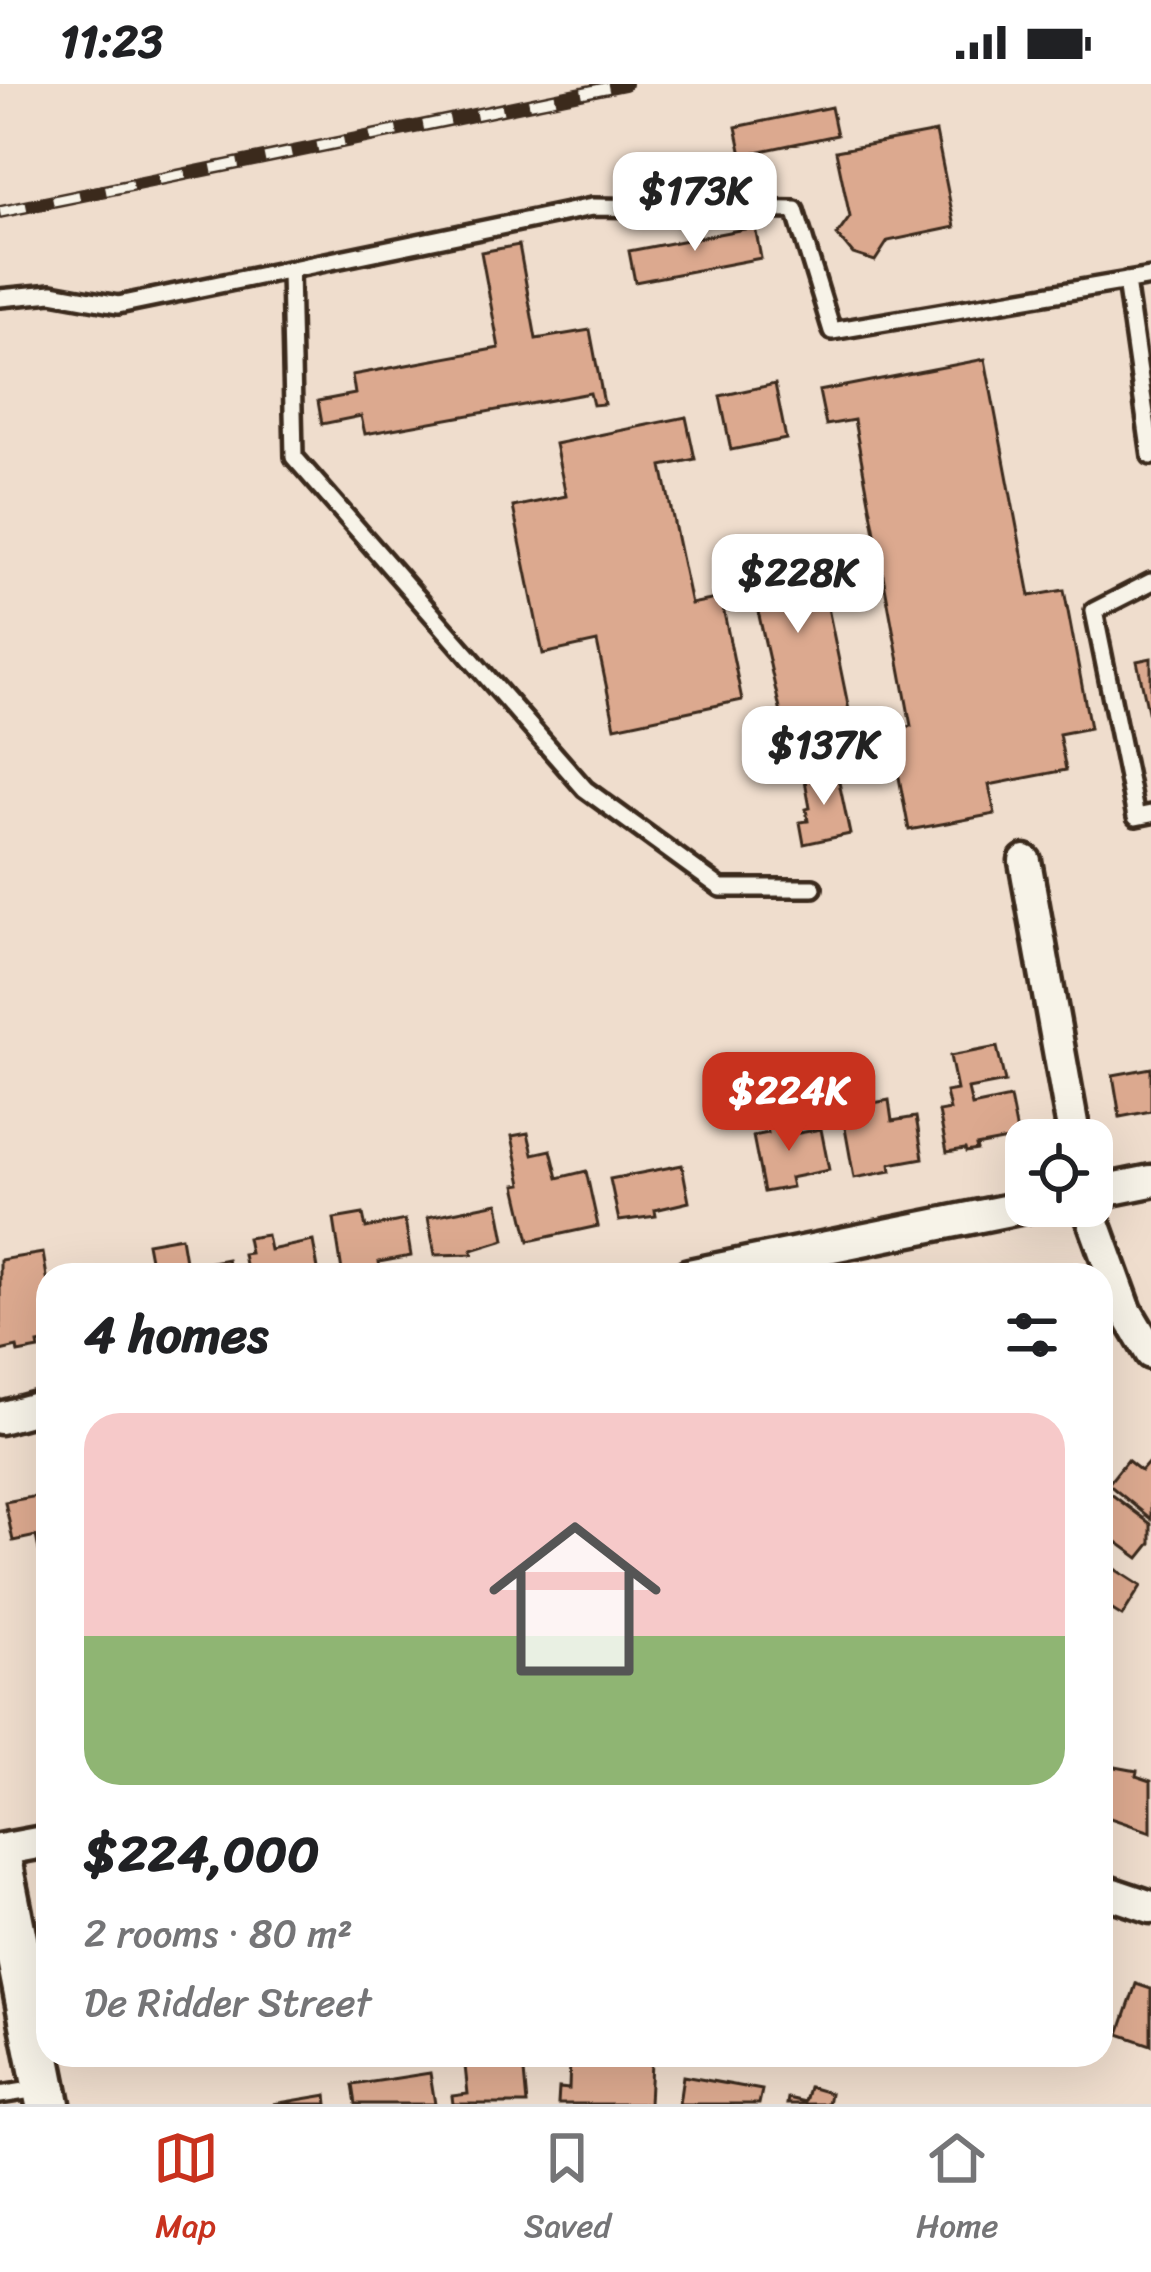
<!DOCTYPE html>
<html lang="en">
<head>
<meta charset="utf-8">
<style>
	:root { --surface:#fff; --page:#f2f2f2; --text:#202124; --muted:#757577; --line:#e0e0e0; --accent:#c8321e }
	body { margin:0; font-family:Sriracha,sans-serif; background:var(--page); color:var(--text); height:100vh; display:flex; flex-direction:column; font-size:45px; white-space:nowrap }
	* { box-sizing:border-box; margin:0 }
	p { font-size:39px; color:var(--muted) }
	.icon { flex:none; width:66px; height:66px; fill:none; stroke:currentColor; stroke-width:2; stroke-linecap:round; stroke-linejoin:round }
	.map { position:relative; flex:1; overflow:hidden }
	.drawer { position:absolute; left:36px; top:1179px; width:1077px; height:804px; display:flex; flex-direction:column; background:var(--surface); border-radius:36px; box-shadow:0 12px 48px #0002 }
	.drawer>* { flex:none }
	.fabs { position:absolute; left:1005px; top:1035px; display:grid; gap:24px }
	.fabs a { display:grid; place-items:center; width:108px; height:108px; border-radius:24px; background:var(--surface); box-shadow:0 12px 48px #0002; font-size:60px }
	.price { position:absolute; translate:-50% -102px; padding:0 27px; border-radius:24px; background:#fff; color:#222; font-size:39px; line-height:78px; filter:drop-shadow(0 3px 6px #0008) }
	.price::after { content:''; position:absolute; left:50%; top:72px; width:36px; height:27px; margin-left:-18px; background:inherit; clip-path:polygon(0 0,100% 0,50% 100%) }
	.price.on { background:var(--accent); color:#fff }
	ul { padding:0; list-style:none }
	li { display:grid; align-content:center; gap:24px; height:636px; padding:0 48px }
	li span { display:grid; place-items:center; height:372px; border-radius:36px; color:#555 }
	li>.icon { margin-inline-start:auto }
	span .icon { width:216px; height:216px; fill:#fffc; stroke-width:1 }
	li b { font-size:51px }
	h2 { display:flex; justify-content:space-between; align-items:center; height:144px; padding:0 48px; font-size:51px }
	.status { display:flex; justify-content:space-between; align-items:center; height:84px; padding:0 60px; background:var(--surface); direction:ltr }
	.status svg { height:33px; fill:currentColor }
	.tabs { display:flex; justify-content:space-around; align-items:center; height:168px; border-top:3px solid var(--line); background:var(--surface); font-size:33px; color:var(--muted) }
	.tabs a { display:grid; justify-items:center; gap:6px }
	.tabs .on { color:var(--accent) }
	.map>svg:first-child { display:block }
	.building { fill:#dca98f; stroke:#3b2a1e; stroke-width:3 }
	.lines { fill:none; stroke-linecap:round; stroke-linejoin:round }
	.lane-casing { stroke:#3b2a1e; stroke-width:24 }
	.street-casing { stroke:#3b2a1e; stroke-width:39 }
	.secondary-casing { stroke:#3b2a1e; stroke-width:51 }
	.lane { stroke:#f7f3e8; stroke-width:15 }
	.street { stroke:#f7f3e8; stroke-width:30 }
	.secondary { stroke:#f7f3e8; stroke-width:42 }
	.rail-casing { stroke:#3b2a1e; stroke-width:14 }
	.rail { stroke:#f7f3e8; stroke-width:9; stroke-dasharray:27; stroke-linecap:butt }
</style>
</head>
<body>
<div class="status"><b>11:23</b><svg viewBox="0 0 49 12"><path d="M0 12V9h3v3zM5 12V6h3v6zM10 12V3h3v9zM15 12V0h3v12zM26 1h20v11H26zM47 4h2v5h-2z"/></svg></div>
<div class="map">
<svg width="1151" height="2020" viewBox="0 0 1151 2020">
	<rect width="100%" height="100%" fill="#efddcd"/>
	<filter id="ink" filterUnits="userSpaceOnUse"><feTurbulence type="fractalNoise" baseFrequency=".00833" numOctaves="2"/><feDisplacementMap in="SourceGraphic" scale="24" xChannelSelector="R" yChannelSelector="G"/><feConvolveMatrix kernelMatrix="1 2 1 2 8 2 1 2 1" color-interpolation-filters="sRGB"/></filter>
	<g filter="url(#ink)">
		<!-- building -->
		<path class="building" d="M831,23L837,51L742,71L736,43Z
			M936,48L955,143L888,157L875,177L853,170L837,151L850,133L836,67Z
			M755,143L761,174L635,198L629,167Z
			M519,161L536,255L590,246L604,320L593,321L590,309L365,350L361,332L322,340L318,317L355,310L352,291L499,264L481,168Z
			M985,275L1030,512L1064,506L1090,644L1059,650L1066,686L989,701L995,730L909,746L890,646L911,642L854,336L826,341L819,307Z
			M775,300L786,355L731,366L720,312Z
			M686,333L695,375L662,382L691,520L721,514L742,616L615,643L597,558L543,570L513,423L566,412L555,360Z
			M793,454L796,469L816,465L849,626L821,631L824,645L786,652L747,478L767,474L764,460Z
			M1151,574V641L1137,577Z
			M836,684L850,750L804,760L800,738L808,737L806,725L810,724L804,691Z
			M997,963L1005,998L968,1005L972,1022L1010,1014L1018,1054L976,1062L977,1066L966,1068L965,1065L947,1068L939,1028L950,1026L946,1008L957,1006L950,972Z
			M1151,984V1027L1120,1033L1113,991Z
			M889,1016L892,1037L916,1033L923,1074L890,1080L891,1087L854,1094L843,1033L859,1030L858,1022Z
			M796,1033L799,1049L821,1045L829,1086L790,1094L792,1103L764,1108L753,1052L768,1049L766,1039Z
			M528,1049L533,1070L551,1066L558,1094L586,1087L598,1142L529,1157L516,1101L522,1100L512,1052Z
			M682,1081L689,1118L655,1126L656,1132L619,1137L610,1095Z
			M498,1119L505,1156L472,1166L473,1170L435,1171L428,1133Z
			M363,1130L366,1144L405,1136L411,1172L379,1178L381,1187L365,1191H333L342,1187L334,1135Z
			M267,1151L270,1166L313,1157L319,1191H247L243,1170L250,1169L247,1154Z
			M181,1153L186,1183L227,1175L230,1191H153L147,1159Z
			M43,1169L48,1199V1258L38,1260L39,1265L18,1269L17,1263L0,1267V1176Z
			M1127,1376L1141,1387L1148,1379L1151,1381V1435L1108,1400Z
			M1103,1404L1151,1440V1459L1139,1474L1117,1458L1101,1476Z
			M48,1410V1465L39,1466L36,1452L13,1457L5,1418Z
			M1110,1482L1141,1502L1122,1532L1101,1519V1496Z
			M1110,1682L1137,1687L1136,1692L1151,1697V1748L1101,1731V1708Z
			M1136,1900L1151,1905V1961L1119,1950Z
			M583,1971L651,1977L649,2020H558L559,2004L569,2005L570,1974L583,1975Z
			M485,1977L486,1982L523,1977L527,2020H453L452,2012L468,2010L465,1982Z
			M430,1989L435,2020H356L353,2001Z
			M683,1992L762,2006L759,2020H679Z
			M809,2003L830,2009L828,2020H787L788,2014L805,2018Z
			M327,2011L328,2020H273Z"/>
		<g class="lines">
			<!-- lane casing -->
			<g class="lane-casing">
				<path id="lane" d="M290,186L294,373L585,705L721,804H813
					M1126,197L1151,372
					M0,214L52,209L118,221L592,123L795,126L832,247L1151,193
					M1151,498L1094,527L1136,733L1151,730
					M0,2011L44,2004"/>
			</g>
			<!-- street casing -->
			<g class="street-casing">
				<path id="street" d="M1025,777L1075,1056
					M1092,1109L1151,1097
					M1088,1122L1126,1227L1151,1269
					M689,1191L1029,1122
					M0,1334L48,1321
					M0,1766L48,1757
					M1101,1806L1151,1823"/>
			</g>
			<!-- secondary casing -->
			<g class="secondary-casing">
				<path id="secondary" d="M0,1780L48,2020"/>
			</g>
			<!-- lane -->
			<use href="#lane" class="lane"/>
			<!-- street -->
			<use href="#street" class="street"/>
			<!-- secondary -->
			<use href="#secondary" class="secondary"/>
			<!-- rail casing -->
			<g class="rail-casing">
				<path id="rail" d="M0,128L625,0"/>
			</g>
			<!-- rail -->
			<use href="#rail" class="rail"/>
		</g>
	</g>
</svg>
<div class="fabs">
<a><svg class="icon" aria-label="locate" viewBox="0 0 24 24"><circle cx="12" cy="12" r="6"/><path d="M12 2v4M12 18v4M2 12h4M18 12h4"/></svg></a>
</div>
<b class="price" style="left:695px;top:170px">$173K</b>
<b class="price" style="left:798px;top:552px">$228K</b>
<b class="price" style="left:824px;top:724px">$137K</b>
<b class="price on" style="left:789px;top:1070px">$224K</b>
<section class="drawer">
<h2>4 homes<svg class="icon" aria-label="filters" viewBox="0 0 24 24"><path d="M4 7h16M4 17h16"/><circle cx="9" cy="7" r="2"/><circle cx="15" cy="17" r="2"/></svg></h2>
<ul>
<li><span style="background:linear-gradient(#f6c9c9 60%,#8fb573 0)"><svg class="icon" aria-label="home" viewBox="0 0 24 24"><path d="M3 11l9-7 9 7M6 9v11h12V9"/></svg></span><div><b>$224,000</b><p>2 rooms · 80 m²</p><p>De Ridder Street</p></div></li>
</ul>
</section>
</div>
<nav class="tabs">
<a class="on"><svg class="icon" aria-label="map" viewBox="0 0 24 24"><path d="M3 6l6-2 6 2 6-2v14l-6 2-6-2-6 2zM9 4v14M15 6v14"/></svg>Map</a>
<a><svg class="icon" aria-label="saved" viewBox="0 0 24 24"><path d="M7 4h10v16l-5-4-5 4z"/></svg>Saved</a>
<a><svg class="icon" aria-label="home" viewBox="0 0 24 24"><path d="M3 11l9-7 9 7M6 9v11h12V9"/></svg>Home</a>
</nav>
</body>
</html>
